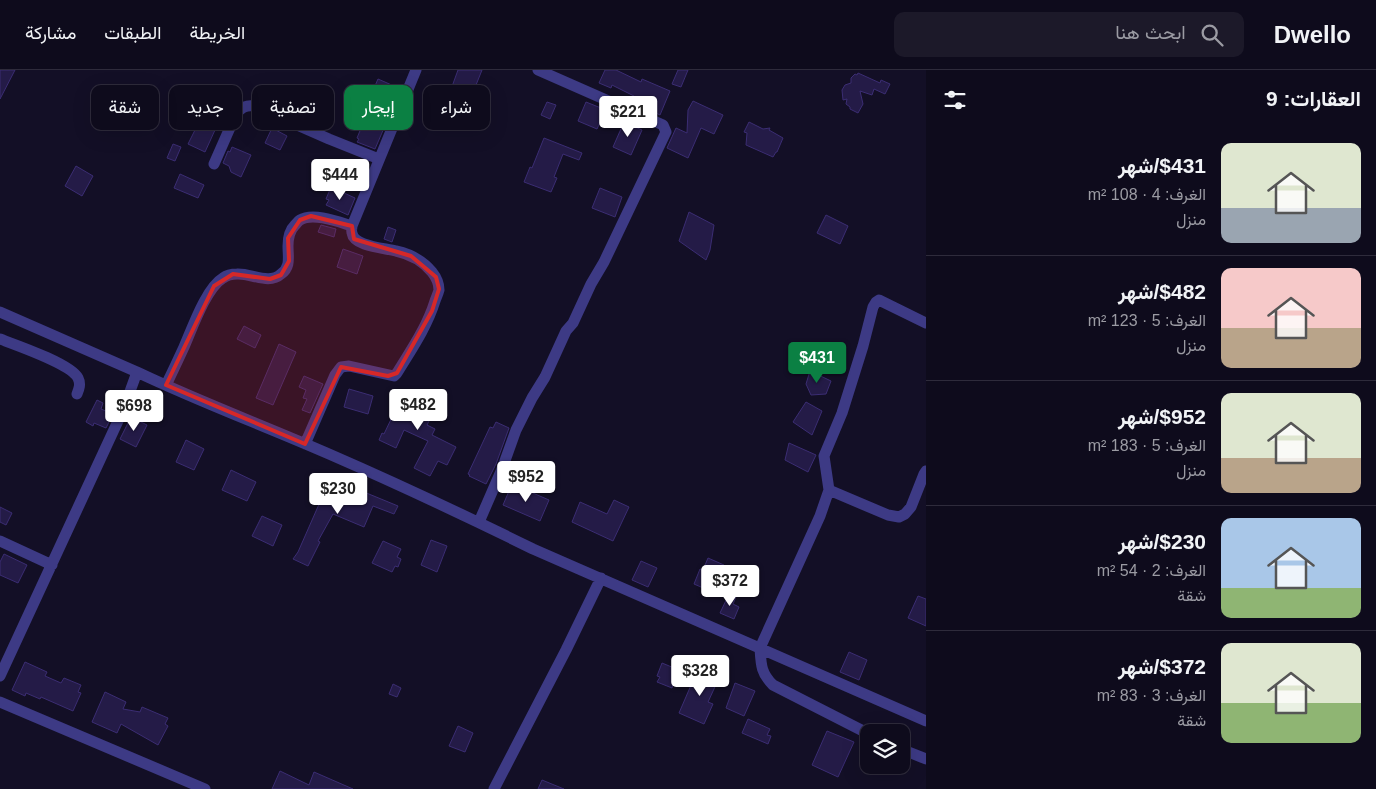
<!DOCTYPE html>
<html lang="ar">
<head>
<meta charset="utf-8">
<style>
	:root { --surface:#0e0b1c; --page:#1c1929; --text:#f1f3f6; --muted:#9b9ba3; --line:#2e2b3b; --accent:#0b8043 }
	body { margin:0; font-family:Arial,Vazirmatn,sans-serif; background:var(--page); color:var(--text); direction:rtl; height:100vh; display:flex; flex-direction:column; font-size:19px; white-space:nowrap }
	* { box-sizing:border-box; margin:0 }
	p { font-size:16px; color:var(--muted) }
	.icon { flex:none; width:28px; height:28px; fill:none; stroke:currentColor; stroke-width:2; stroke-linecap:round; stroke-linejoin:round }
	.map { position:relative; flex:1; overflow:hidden; direction:ltr }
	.panel { display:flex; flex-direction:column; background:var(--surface); width:450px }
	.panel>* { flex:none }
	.guide { position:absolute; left:15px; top:15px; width:475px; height:45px; direction:rtl; display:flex; gap:10px }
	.buttons { position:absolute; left:860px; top:654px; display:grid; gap:10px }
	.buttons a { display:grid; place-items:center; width:50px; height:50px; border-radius:10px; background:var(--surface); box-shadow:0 5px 20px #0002,0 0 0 1px var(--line); font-size:25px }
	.price { position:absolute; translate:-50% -42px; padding:0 11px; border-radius:5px; background:#fff; color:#222; font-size:16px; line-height:32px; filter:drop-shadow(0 1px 2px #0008) }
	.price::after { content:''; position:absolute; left:50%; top:30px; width:15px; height:11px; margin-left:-8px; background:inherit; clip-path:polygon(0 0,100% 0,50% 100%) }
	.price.on { background:var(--accent); color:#fff }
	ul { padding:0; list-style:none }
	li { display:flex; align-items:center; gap:15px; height:125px; padding:0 15px }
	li+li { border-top:1px solid var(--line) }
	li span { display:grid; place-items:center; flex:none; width:140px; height:100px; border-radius:10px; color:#555 }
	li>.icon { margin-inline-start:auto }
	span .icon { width:60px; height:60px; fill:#fffc; stroke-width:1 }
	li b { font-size:21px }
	h2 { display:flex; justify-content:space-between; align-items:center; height:60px; padding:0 15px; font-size:21px }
	.chip { padding:0 18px; border-radius:10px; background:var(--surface); box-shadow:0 5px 20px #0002,0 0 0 1px var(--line); font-size:18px; line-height:45px }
	.chip.on { background:var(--accent); color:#fff }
	header { display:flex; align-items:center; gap:30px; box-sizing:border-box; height:70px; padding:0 25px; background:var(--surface); border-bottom:1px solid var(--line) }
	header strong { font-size:24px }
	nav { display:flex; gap:28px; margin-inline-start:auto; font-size:18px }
	.search { width:350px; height:45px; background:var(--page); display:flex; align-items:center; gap:12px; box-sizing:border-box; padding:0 18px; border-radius:10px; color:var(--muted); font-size:19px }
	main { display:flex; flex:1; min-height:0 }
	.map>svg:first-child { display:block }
	.building { fill:#241b47; stroke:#3b2d73 }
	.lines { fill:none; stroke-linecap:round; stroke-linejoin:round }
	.minor { stroke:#3d3a85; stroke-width:11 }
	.marked { fill:#d62828; fill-opacity:0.2; stroke:#d62828; stroke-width:4; stroke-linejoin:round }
</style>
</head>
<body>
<header>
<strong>Dwello</strong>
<div class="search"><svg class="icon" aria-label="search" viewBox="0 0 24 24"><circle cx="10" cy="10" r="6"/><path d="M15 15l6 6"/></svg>ابحث هنا</div>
<nav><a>الخريطة</a><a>الطبقات</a><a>مشاركة</a></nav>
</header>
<main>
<section class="panel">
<h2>العقارات: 9<svg class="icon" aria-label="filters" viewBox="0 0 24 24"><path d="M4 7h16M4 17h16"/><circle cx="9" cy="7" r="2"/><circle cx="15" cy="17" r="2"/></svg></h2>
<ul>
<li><span style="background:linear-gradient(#dfe7d0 65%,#9aa5b1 0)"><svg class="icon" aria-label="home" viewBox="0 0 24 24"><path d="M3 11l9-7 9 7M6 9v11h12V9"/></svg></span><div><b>$431/شهر</b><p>الغرف: 4 · 108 m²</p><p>منزل</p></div></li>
<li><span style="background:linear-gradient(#f6c9c9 60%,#b9a48a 0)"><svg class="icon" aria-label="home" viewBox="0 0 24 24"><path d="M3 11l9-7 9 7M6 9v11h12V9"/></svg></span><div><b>$482/شهر</b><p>الغرف: 5 · 123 m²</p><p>منزل</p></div></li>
<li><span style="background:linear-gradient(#dfe7d0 65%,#b9a48a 0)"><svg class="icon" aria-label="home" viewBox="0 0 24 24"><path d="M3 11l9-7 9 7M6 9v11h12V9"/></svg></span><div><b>$952/شهر</b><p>الغرف: 5 · 183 m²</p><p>منزل</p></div></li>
<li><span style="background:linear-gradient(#a9c7e8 70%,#8fb573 0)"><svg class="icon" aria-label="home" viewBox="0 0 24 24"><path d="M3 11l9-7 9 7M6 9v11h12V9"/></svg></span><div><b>$230/شهر</b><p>الغرف: 2 · 54 m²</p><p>شقة</p></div></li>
<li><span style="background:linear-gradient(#dfe7d0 60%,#8fb573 0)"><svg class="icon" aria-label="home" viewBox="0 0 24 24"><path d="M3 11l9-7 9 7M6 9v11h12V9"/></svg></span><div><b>$372/شهر</b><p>الغرف: 3 · 83 m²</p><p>شقة</p></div></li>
</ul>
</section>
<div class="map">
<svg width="926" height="719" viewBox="0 0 926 719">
	<rect width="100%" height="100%" fill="#130f26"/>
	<!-- building -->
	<path class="building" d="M0,0H15L0,29Z
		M458,0H482L470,30L450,22Z
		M605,0H616L641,12L642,9L670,21L660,45L632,31L634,26L612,15L611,18L599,13Z
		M678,0H688L681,17L672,14Z
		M858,3L880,13L881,10L890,14L885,24L874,19L872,25L860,21L863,34L858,43L850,39V37L846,34L847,29L843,30L842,20L845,15L851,13V8L855,4L857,5Z
		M378,9L394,16L384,38L381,37L378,43L371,39L373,34L368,32Z
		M693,31L723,45L714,64L701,58L688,88L667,78L676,58L687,63L688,40Z
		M547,32L556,35L550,49L541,45Z
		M586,32L606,40L597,59L578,51Z
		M367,51L384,58L375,79L357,72L359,69L357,68L362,56L364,57Z
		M199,52L215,60L205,82L188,74Z
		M624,52L642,60L631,85L613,77Z
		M749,52L763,59L770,58L769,60L783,68L777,82H776L773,87L746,75L747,63L744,62Z
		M272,58L287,66L280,80L265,73Z
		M544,68L582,83L579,90L563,84L554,107L557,108L551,122L524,112L530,97L532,98Z
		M173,74L181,77L175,91L167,88Z
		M232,77L251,85L241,107L231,102L229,96L223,93L228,81L230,82Z
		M356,91L368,97L361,113L348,108Z
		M76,96L93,106L82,126L65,116Z
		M180,104L204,115L198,128L174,118Z
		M331,117L355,128L348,145L326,135L329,130L326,129Z
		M600,118L622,127L615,147L592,138Z
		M689,142L714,155L710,180L706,190L679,171Z
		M826,145L848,156L840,174L817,163Z
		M321,155L336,159L334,167L318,162Z
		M388,157L396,160L392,172L384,169Z
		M343,179L363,186L357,204L337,197Z
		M244,256L261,265L255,278L237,269Z
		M279,274L296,282L273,335L256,328Z
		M810,301L831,311L826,324L811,325L806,314Z
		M304,306L323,314L310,343L302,340L307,329L303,328L306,320L299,317Z
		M349,319L373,326L368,344L344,337Z
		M404,322L430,333L434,325L440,329L427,355L435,359L432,365L456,377L447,395L438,391L430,406L414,398L428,371L404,360L396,378L379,370L382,363L384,364Z
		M97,330L103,333L101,339L113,344L106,358L94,353L93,356L86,352Z
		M806,332L822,341L812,365L793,352Z
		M131,347L147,355L136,377L120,369Z
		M496,352L509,358L496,394L486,414L469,406L470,405L468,404L490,357L493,358Z
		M186,370L204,379L194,400L176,392Z
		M789,373L816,385L808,402L785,390Z
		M231,400L256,412L247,431L222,420Z
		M331,407L349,415L344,426L360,432L364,422L398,436L394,444L373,436L364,457L333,444L318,471L320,472L308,496L293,489L298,482Z
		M512,414L549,430L540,451L503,435Z
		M614,430L629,437L613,471L572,452L580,432L607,444Z
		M0,437L12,443L6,455L0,452Z
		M262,446L282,455L273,476L252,466Z
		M431,470L447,476L437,502L421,495Z
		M383,471L401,479L397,487L401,489L398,497L395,496L392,502L372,493Z
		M4,484L27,495L18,513L0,505V492Z
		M708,488L724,495L722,499L725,501L717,524L694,514L700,499L703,500Z
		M641,491L657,498L648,517L632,510Z
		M729,524L736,527L733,534L739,537L734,549L720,543Z
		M918,526L926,529V556L908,548Z
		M849,582L867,590L859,610L840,602Z
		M25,592L47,602L45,606L61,613L64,608L81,615L78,622L81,623L73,641L41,627L40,629L26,623L25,626L12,620Z
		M662,593L679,600L672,618L657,612L660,607L657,606Z
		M698,599L719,608L708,632L713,634L704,654L679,643Z
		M735,613L755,621L744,646L726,638Z
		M393,614L401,618L397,627L389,624Z
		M105,622L126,632L123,639L140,642L142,637L168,648L165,654L168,656L158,675L121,654L117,663L92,652Z
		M748,649L770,659L767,665L771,666L768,674L742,663Z
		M458,656L473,663L465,682L449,676Z
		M827,661L854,672L838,707L812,695Z
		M280,701L309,715L314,702L353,719H272Z
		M542,710L564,719H538Z"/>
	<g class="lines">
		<!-- minor -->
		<path class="minor" d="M214,94L236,44C242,37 246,35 254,36L329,69L379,89
			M0,242L137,302L124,338L0,606
			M0,269C16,275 71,294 78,308C81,314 79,319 77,324
			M137,302C200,332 265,356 329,384C398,414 466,446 533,479L926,651
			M166,315C172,303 178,290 184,277C192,259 206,218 223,208C227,205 232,204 237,204C251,203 269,215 281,204C291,197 288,187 288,176C288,168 289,161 295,155C297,153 298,151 300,150C313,142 339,152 352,156
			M305,374L335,305L341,297L349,296L394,306L397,303C411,280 427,257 435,231C436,228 438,224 439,220C439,214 436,207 432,202C423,191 410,184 396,181C386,178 354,177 352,163C351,162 352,157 352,156L416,0
			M829,420L888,445L899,447L905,444L911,437L924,404L926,401
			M479,452L502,399L516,360L532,328L545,307L566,261L573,253L591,214L604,192L666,62L663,55L538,0
			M0,471L52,495
			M0,632L205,719
			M869,664L773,615C761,603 761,595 760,578L820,446L829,420L824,386L842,343L863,276L873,237L876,232L879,230L926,253
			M901,679L926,689
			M494,719L566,580L601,508"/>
	</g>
	<!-- marked area -->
	<path class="marked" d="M311,146L352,156L354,169L411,186L436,207L439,219L432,241L397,303L388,306L341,297L305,374L166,315L214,216L233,204L270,209L281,205L289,191L288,168L300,150Z"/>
</svg>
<div class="buttons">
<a><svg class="icon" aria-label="layers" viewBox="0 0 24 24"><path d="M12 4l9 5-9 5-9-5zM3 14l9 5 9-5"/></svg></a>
</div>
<b class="price" style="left:628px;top:68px">$221</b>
<b class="price" style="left:340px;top:131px">$444</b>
<b class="price on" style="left:817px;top:314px">$431</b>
<b class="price" style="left:418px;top:361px">$482</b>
<b class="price" style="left:134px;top:362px">$698</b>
<b class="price" style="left:526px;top:433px">$952</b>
<b class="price" style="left:338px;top:445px">$230</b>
<b class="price" style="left:730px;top:537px">$372</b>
<b class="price" style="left:700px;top:627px">$328</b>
<div class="guide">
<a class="chip">شراء</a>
<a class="chip on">إيجار</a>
<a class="chip">تصفية</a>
<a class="chip">جديد</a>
<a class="chip">شقة</a>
</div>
</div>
</main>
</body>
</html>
